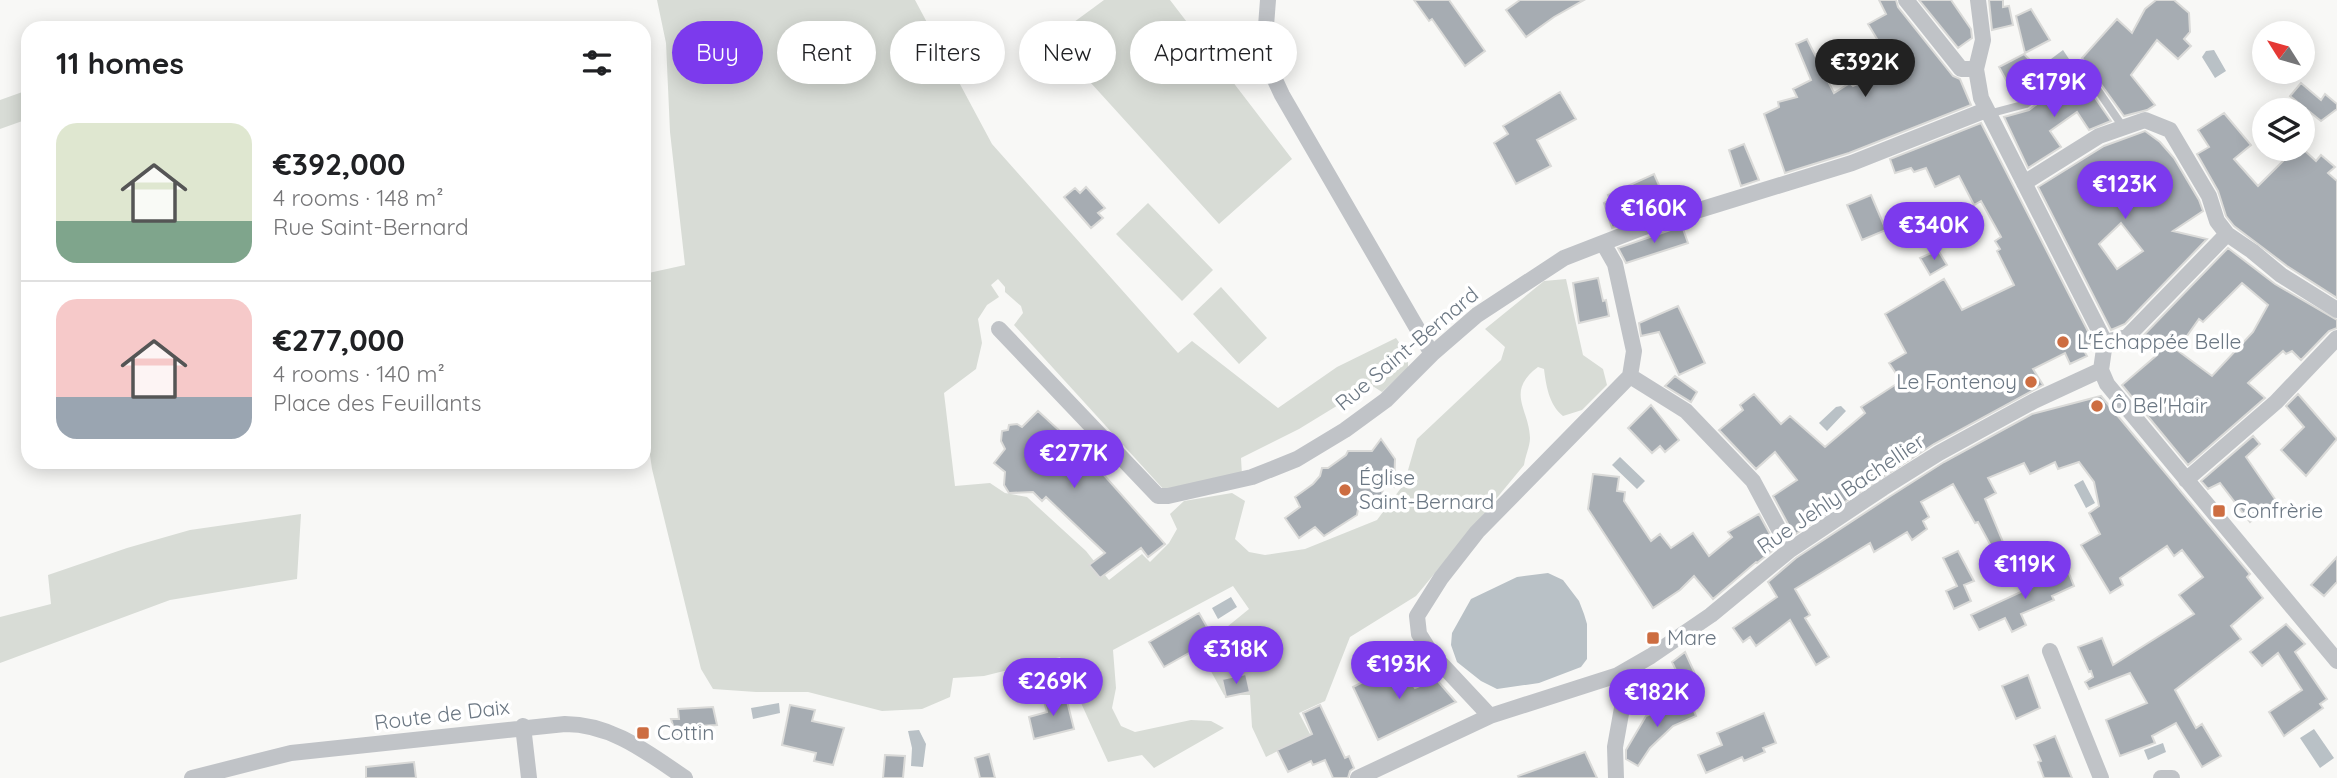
<!DOCTYPE html>
<html lang="en">
<head>
<meta charset="utf-8">
<style>
	:root { --surface:#fff; --page:#f6f6f6; --text:#202124; --muted:#757577; --line:#e0e0e0; --accent:#7c3aed }
	body { margin:0; font-family:Quicksand,sans-serif; background:var(--page); color:var(--text); height:100vh; display:flex; flex-direction:column; font-size:26px; white-space:nowrap }
	* { box-sizing:border-box; margin:0 }
	p { font-size:23px; color:var(--muted) }
	.icon { flex:none; width:38px; height:38px; fill:none; stroke:currentColor; stroke-width:2; stroke-linecap:round; stroke-linejoin:round }
	.map { position:relative; flex:1; overflow:hidden }
	.side { position:absolute; left:21px; top:21px; width:630px; height:448px; display:flex; flex-direction:column; background:var(--surface); border-radius:21px; box-shadow:0 4px 18px #0003 }
	.side>* { flex:none }
	.top-card { position:absolute; left:672px; top:21px; width:665px; height:63px; display:flex; gap:14px }
	.needle { width:46px; rotate:307deg }
	.buttons { position:absolute; left:2252px; top:21px; display:grid; gap:14px }
	.buttons a { display:grid; place-items:center; width:63px; height:63px; border-radius:50%; background:var(--surface); box-shadow:0 4px 18px #0003; font-size:35px }
	.price { position:absolute; translate:-50% -60px; padding:0 16px; border-radius:24px; background:var(--accent); color:#fff; font-size:23px; line-height:46px; filter:drop-shadow(0 2px 4px #0008) }
	.price::after { content:''; position:absolute; left:50%; top:42px; width:21px; height:16px; margin-left:-10px; background:inherit; clip-path:polygon(0 0,100% 0,50% 100%) }
	.price.current { background:#222; color:#fff }
	ul { padding:0; list-style:none }
	li { display:flex; align-items:center; gap:21px; height:175px; padding:0 35px }
	li+li { border-top:2px solid var(--line) }
	li span { display:grid; place-items:center; flex:none; width:196px; height:140px; border-radius:21px; color:#555 }
	li>.icon { margin-inline-start:auto }
	span .icon { width:84px; height:84px; fill:#fffc; stroke-width:1 }
	li b { font-size:30px }
	h2 { display:flex; justify-content:space-between; align-items:center; height:84px; padding:0 35px; font-size:30px }
	.tag { padding:0 24px; border-radius:32px; background:var(--surface); box-shadow:0 4px 18px #0003; font-size:24px; line-height:63px }
	.tag.current { background:var(--accent); color:#fff }
	.map>svg:first-child { display:block }
	.green { fill:#d8dcd6 }
	.water { fill:#b9c1c6 }
	.building { fill:#a6acb2; stroke:#dadad8; stroke-width:2; fill-rule:evenodd }
	.lines { fill:none; stroke-linecap:round; stroke-linejoin:round }
	.lane { stroke:#c0c3c7; stroke-width:8 }
	.street { stroke:#c0c3c7; stroke-width:16 }
	.poi-dot { fill:#cd6d41; stroke:#fff; stroke-width:2.5 }
	.labels { text-anchor:middle; stroke-width:7; stroke-linejoin:round; paint-order:stroke }
	.poi-label { font-size:21px; fill:#6b7783; stroke:#fff; text-anchor:start }
	.street-label { font-size:21px; fill:#6b7783; stroke:#fff }
</style>
</head>
<body>
<div class="map">
<svg width="2337" height="778" viewBox="0 0 2337 778">
	<rect width="100%" height="100%" fill="#f8f8f6"/>
	<!-- green -->
	<path class="green" d="M657,0H915L992,144L1178,353L1192,341L1278,408L1337,367L1396,338L1408,355V368L1382,392L1371,385L1299,429L1241,458L1242,475L1165,491L1014,325L1023,313L1021,306L1005,292V287L998,279L991,285L999,297L987,305L978,319L982,343L976,369L944,393L955,486L990,483L1005,493L1027,497L1086,551L1109,580L1142,554L1150,562L1169,543L1177,529L1170,514L1184,501L1232,493L1245,501L1235,539L1249,552L1265,555L1305,549L1377,520L1404,484L1417,439L1501,360L1505,347L1485,329L1544,281L1566,279L1583,355L1603,369L1607,385L1582,410L1563,416C1549,405 1546,385 1544,369L1538,367C1505,392 1529,408 1530,438C1530,446 1525,457 1524,465L1416,596L1350,637L1325,701L1299,713L1310,734L1266,757L1252,727L1250,695H1224L1207,664L1228,640L1222,631L1249,609L1233,586L1113,650L1116,688L1112,708L1121,726L1135,732L1191,720L1211,721L1224,728L1154,768L1142,755L1108,762L1060,657L984,676L953,678L950,697L922,709L882,711L808,692H756L713,689L701,669L652,469L644,413V274L685,265L670,132L666,43Z
		M1104,0H1170L1292,159L1219,224L1051,39Z
		M28,90V119L0,129V100Z
		M1148,203L1213,270L1182,301L1116,234Z
		M1221,287L1267,338L1239,364L1193,314Z
		M301,514L297,579L170,600L0,663V617L51,604L48,575L127,548L190,530Z"/>
	<!-- water -->
	<path class="water" d="M2063,50L2069,59L2049,72L2043,65Z
		M2214,50L2226,71L2215,78L2202,57L2206,51Z
		M1841,406L1846,411L1827,431L1819,423L1836,407Z
		M1620,457L1645,481L1637,489L1612,465Z
		M2083,480L2095,503L2086,508L2074,485Z
		M1548,573L1563,580L1579,601L1584,614L1587,624V659L1581,667L1539,683L1497,689L1481,681L1457,662L1451,645L1452,633L1471,599L1517,577Z
		M1231,597L1237,607L1218,619L1212,608Z
		M1055,663L1059,675L1026,684L1023,670Z
		M779,703L780,713L753,719L751,708Z
		M2314,729L2334,758L2320,768L2300,738Z
		M919,730L926,744L923,767L911,766L912,748L908,731Z
		M2163,743L2166,752L2148,760L2144,750Z"/>
	<!-- building -->
	<path class="building" d="M1414,0H1449L1485,51L1465,66L1432,19L1429,21Z
		M1520,0H1584L1554,17L1526,37L1506,10Z
		M1879,0H1896L1898,7L1953,76L1960,79L1971,105L1849,153L1785,173L1764,114L1779,107L1778,102L1797,97L1793,89L1811,80L1796,44L1807,39L1834,93L1850,83L1853,86L1894,67L1868,24L1886,14Z
		M1919,0H1951L1971,29L1972,38L1958,48Z
		M1989,0H2003V7L2009,6L2013,25L1992,30Z
		M2156,0H2174L2189,13L2190,32L2184,39L2191,46L2178,59L2157,40L2131,75L2155,105L2147,110L2124,116L2082,58L2117,19L2132,33L2145,9Z
		M2031,9L2050,40L2025,53L2016,16Z
		M2024,54L2047,78L2051,74L2053,76L2023,98L2017,100L1999,67Z
		M2078,73L2111,121L2089,130L2077,112L2050,131L2061,147L2028,168L2004,117L2029,110Z
		M2301,83L2321,100L2325,94L2337,104V109L2321,121L2290,96Z
		M1560,92L1576,119L1537,140L1551,166L1516,184L1494,143L1508,134L1503,126Z
		M2224,113L2251,145L2234,159L2258,186L2295,149H2303L2316,161L2321,155L2335,167L2328,173L2337,181V298L2287,266L2234,226L2226,216L2218,191L2197,154L2209,147L2198,130Z
		M1981,123L2094,343L2083,349L2087,356L2070,364L2065,353L2033,369L2043,385L1934,444L1794,535L1773,496L1797,480L1775,452L1756,469L1719,430L1743,410L1740,405L1754,394L1781,424L1790,416L1825,447L1865,413L1861,407L1901,381L1889,363L1906,353L1885,314L1944,279L1962,310L2014,285L1997,251L2000,249L1995,241L2001,237L1981,201L1974,205L1959,176L1935,187L1926,168L1914,172L1911,168L1895,173L1890,159Z
		M2145,131L2160,142L2174,158L2199,200L2203,211L2173,231L2207,239L2125,324L2111,330L2038,187L2104,146ZM2121,223L2143,251L2117,269L2099,244Z
		M1744,144L1759,180L1741,186L1729,150Z
		M1654,174L1669,208L1612,228L1604,203L1610,200L1608,195Z
		M1086,187L1105,208L1098,213L1103,218L1091,228L1064,197L1075,188L1080,193Z
		M1871,195L1886,230L1862,240L1847,205Z
		M1682,226L1688,243L1626,263L1618,248Z
		M2228,248L2275,284L2337,320V328L2329,331L2301,360L2292,351L2286,354L2283,351L2248,383L2265,398L2188,465L2122,385L2157,355L2145,345L2147,344L2141,338ZM2242,283L2268,305L2253,332L2212,376L2177,350L2199,319L2203,322Z
		M1938,250L1947,265L1930,275L1920,258Z
		M1598,278L1603,301L1606,300L1609,316L1579,323L1573,283Z
		M1678,306L1705,363L1679,375L1659,332L1641,336L1639,323Z
		M1675,376L1697,392L1691,402L1665,386Z
		M2298,394L2337,439L2306,476L2281,450L2304,427L2286,406Z
		M2101,396L2250,574L2247,577L2263,598L2231,626L2241,639L2175,690L2196,728L2202,724L2221,756L2202,767L2176,723L2152,736L2155,743L2120,756L2106,720L2147,703L2130,673L2089,689L2085,682L2093,677L2091,671L2089,672L2078,647L2102,638L2113,665L2194,614L2179,595L2203,577L2182,550L2174,556L2167,546L2120,578L2123,585L2110,593L2081,545L2100,534L2089,513L2099,506L2094,482L2079,462L2058,469L2055,462L2030,474L2024,463L1988,478L1996,493L1985,499L2008,554L1998,559L1978,522L1975,523L1953,484L1921,502L1929,517L1923,521L1927,529L1912,540L1907,532L1874,552L1870,543L1795,589L1810,615L1805,618L1829,657L1816,665L1790,620L1756,646L1750,637L1743,642L1733,628L1777,597L1768,582L1796,558L1889,497L1944,462L2032,414Z
		M1651,405L1679,440L1665,452L1660,446L1652,453L1628,428Z
		M1038,411L1088,457L1165,544L1148,557L1141,548L1100,578L1089,565L1105,553L1046,497L1042,501L1033,492L1009,493L1004,485L1005,472L994,463L1005,449L1001,441L1002,431L1008,430L1009,425L1017,424L1022,427Z
		M2253,436L2260,444L2246,457L2277,502L2265,513L2263,511L2250,522L2220,483L2208,489L2201,481Z
		M1381,439L1395,459L1394,487L1383,485L1382,497L1375,496L1358,509L1357,515L1324,536L1315,527L1299,538L1285,518L1300,507L1295,497L1313,484L1320,476L1322,468H1328L1346,455L1348,451H1372Z
		M1593,474L1619,477L1617,491L1625,492L1624,501L1651,541L1660,534L1671,548L1693,533L1709,556L1732,537L1728,532L1759,514L1777,547L1757,563L1756,562L1713,599L1694,576L1680,590L1653,608L1588,509Z
		M1958,551L1974,581L1964,585L1971,601L1954,609L1946,591L1957,586L1943,558Z
		M2337,557V582L2324,596L2311,585Z
		M2066,566L2074,586L2052,596L2054,600L2021,614L2026,625L2012,632L2005,618L1979,630L1971,615L2034,586L2032,580Z
		M1199,613L1214,639L1164,667L1149,642Z
		M2286,624L2305,644L2295,652L2327,699L2320,704L2323,708L2284,736L2269,712L2302,690L2278,653L2262,666L2250,652Z
		M1685,652L1696,676L1682,683L1672,662Z
		M1400,663L1415,688L1436,679L1456,702L1378,740L1353,687Z
		M1246,674L1250,692L1226,697L1222,679Z
		M2028,675L2040,708L2016,719L2002,686Z
		M1065,693L1074,729L1034,739L1029,717L1047,712L1043,698Z
		M1689,698L1696,716L1673,726L1650,748L1638,766L1626,759V750L1646,716Z
		M790,705L815,710L812,721L844,728L833,765L814,761L816,753L782,745Z
		M1320,705L1345,758L1349,756L1354,768L1350,771L1348,778H1333L1325,760L1313,765L1311,761L1288,772L1277,750L1312,734L1303,713Z
		M713,707L717,725L700,726L701,738L678,741L671,719H679L678,709Z
		M1764,713L1776,743L1763,748L1765,752L1744,761L1742,757L1706,773L1698,755L1722,745L1717,733Z
		M2055,736L2072,778H2044L2038,762L2041,761L2034,745Z
		M1585,752L1597,778H1519L1518,776Z
		M989,754L995,778H980L975,758Z
		M885,755L905,756L903,778H883Z
		M414,762L416,778H366V767Z"/>
	<g class="lines">
		<!-- lane -->
		<path class="lane" d="M1988,114L2026,104L2080,64L2123,127"/>
		<!-- street -->
		<path class="street" d="M1268,0L1265,39L1268,65L1282,95L1432,354
			M1906,0L1961,69H1976
			M1978,0L1983,40L1976,69L1981,98L2105,342L2101,370
			M2024,183L2099,136L2145,120L2170,130L2209,196L2217,221L2227,234L2252,251L2281,275L2337,310
			M999,329L1158,496H1168L1252,477L1297,459L1345,430L1386,400L1432,354L1477,315L1564,258L1644,227L1852,163L1986,110
			M2105,342L2127,337L2227,234
			M2101,370L2107,384L2337,661
			M1630,376L1686,411L1753,481L1790,550
			M2186,480L2276,402L2337,338
			M2050,651L2101,778
			M1490,716L1431,653L1419,634L1417,616L1441,578L1477,532L1630,376L1634,351L1615,264L1603,243
			M523,726L529,778
			M192,778L291,753L565,724C612,724 648,753 685,778
			M1358,778L1490,716L1618,675L1651,656L1711,615L1790,550L1883,488L1939,453L2034,401L2101,370
			M1616,778L1615,747L1622,708L1618,675
			M2161,778H2172"/>
	</g>
	<!-- markers -->
	<g class="poi-dot">
		<circle cx="2063" cy="342" r="7"/>
		<circle cx="2031" cy="382" r="7"/>
		<circle cx="2097" cy="406" r="7"/>
		<circle cx="1345" cy="490" r="7"/>
		<rect x="2212" y="504" width="14" height="14" rx="3.5"/>
		<rect x="1646" y="631" width="14" height="14" rx="3.5"/>
		<rect x="636" y="726" width="14" height="14" rx="3.5"/>
	</g>
	<g class="labels">
		<!-- poi labels -->
		<g class="poi-label">
			<text x="2077" y="349">L'Échappée Belle</text>
			<text x="2017" y="389" text-anchor="end">Le Fontenoy</text>
			<text x="2111" y="413">Ô Bel'Hair</text>
			<text x="1359" y="485">Église<tspan x="1359" dy="24">Saint-Bernard</tspan></text>
			<text x="2233" y="518">Confrèrie</text>
			<text x="1667" y="645">Mare</text>
			<text x="657" y="740">Cottin</text>
		</g>
		<!-- street labels -->
		<g class="street-label">
			<text transform="translate(1407 349) rotate(-40)" y="7">Rue Saint-Bernard</text>
			<text transform="translate(1841 494) rotate(-34)" y="7">Rue Jehly Bachellier</text>
			<text transform="translate(442 715) rotate(-7)" y="7">Route de Daix</text>
		</g>
	</g>
</svg>
<div class="buttons">
<a><svg class="needle" viewBox="-14 -14 28 28"><path d="M0-13l5 13h-10z" fill="#e53935"/><path d="M0 13l5-13h-10z" fill="#757577"/></svg></a>
<a><svg class="icon" aria-label="layers" viewBox="0 0 24 24"><path d="M12 4l9 5-9 5-9-5zM3 14l9 5 9-5"/></svg></a>
</div>
<b class="price current" style="left:1865px;top:99px">€392K</b>
<b class="price" style="left:2054px;top:119px">€179K</b>
<b class="price" style="left:2125px;top:221px">€123K</b>
<b class="price" style="left:1654px;top:245px">€160K</b>
<b class="price" style="left:1934px;top:262px">€340K</b>
<b class="price" style="left:1074px;top:490px">€277K</b>
<b class="price" style="left:2025px;top:601px">€119K</b>
<b class="price" style="left:1236px;top:686px">€318K</b>
<b class="price" style="left:1399px;top:701px">€193K</b>
<b class="price" style="left:1053px;top:718px">€269K</b>
<b class="price" style="left:1657px;top:729px">€182K</b>
<div class="top-card">
<a class="tag current">Buy</a>
<a class="tag">Rent</a>
<a class="tag">Filters</a>
<a class="tag">New</a>
<a class="tag">Apartment</a>
</div>
<section class="side">
<h2>11 homes<svg class="icon" aria-label="filters" viewBox="0 0 24 24"><path d="M4 7h16M4 17h16"/><circle cx="9" cy="7" r="2"/><circle cx="15" cy="17" r="2"/></svg></h2>
<ul>
<li><span style="background:linear-gradient(#dfe7d0 70%,#7fa58c 0)"><svg class="icon" aria-label="home" viewBox="0 0 24 24"><path d="M3 11l9-7 9 7M6 9v11h12V9"/></svg></span><div><b>€392,000</b><p>4 rooms · 148 m²</p><p>Rue Saint-Bernard</p></div></li>
<li><span style="background:linear-gradient(#f6c9c9 70%,#9aa5b1 0)"><svg class="icon" aria-label="home" viewBox="0 0 24 24"><path d="M3 11l9-7 9 7M6 9v11h12V9"/></svg></span><div><b>€277,000</b><p>4 rooms · 140 m²</p><p>Place des Feuillants</p></div></li>
</ul>
</section>
</div>
</body>
</html>
